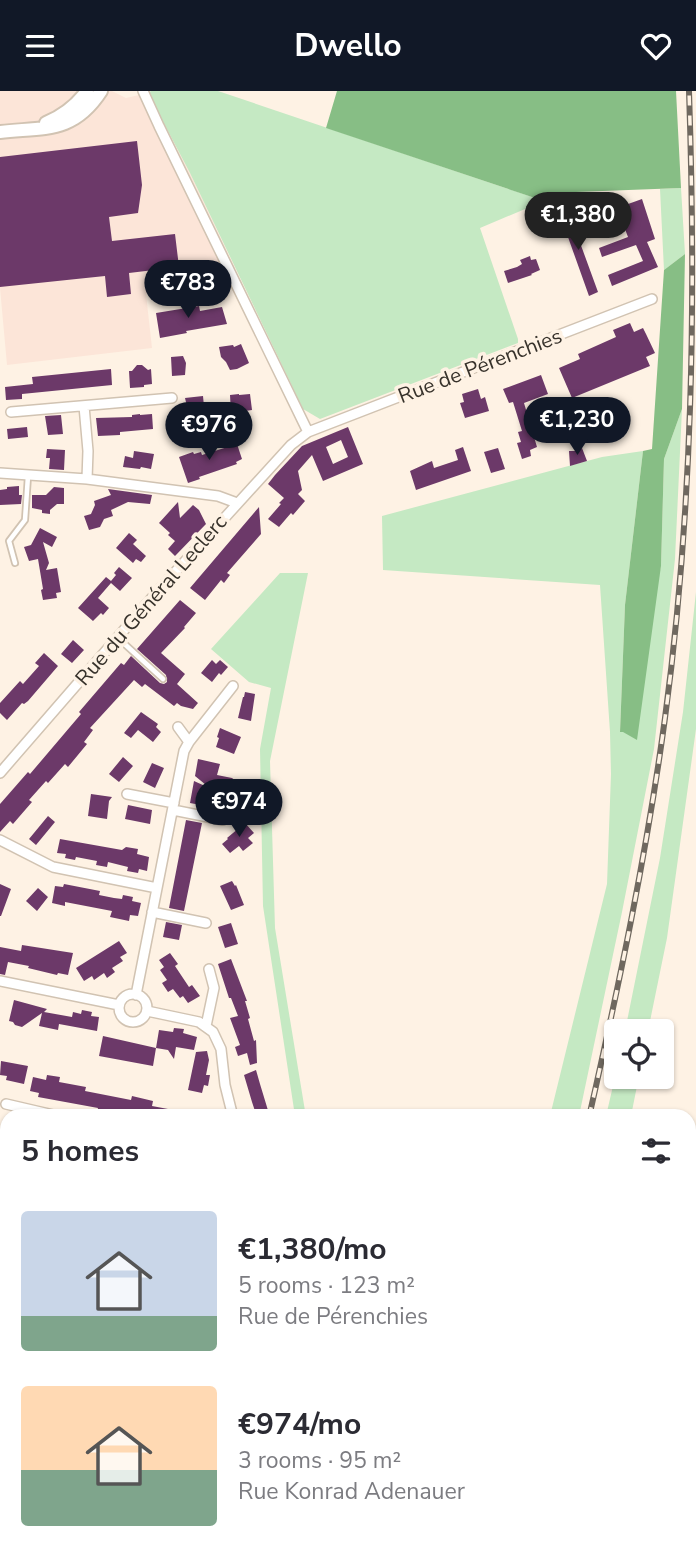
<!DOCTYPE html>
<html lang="en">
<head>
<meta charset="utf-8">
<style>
	:root { --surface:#fff; --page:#f7f7f7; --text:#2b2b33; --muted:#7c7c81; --accent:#111827 }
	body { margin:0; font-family:"Nunito Sans",sans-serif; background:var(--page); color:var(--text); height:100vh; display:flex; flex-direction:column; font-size:26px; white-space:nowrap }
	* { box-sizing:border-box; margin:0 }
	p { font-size:23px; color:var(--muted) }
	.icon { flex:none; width:38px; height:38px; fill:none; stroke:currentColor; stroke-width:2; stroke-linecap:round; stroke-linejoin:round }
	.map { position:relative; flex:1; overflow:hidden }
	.sheet { position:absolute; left:0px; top:1018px; width:696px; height:450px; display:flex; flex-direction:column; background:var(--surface); border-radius:21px 21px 0 0; box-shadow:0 2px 5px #0004 }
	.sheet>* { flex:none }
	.tools { position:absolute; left:604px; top:928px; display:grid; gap:14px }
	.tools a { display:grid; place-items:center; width:70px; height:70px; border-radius:7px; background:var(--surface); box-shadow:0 2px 5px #0004; font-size:35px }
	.price { position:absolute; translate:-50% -60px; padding:0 16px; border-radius:24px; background:var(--accent); color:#fff; font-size:23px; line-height:46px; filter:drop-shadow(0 2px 4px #0008) }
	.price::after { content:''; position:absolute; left:50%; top:42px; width:21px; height:16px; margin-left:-10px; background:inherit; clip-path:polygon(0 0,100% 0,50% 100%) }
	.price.active { background:#222; color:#fff }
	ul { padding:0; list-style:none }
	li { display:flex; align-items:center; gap:21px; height:175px; padding:0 21px }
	li span { display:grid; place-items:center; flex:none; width:196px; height:140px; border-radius:7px; color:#555 }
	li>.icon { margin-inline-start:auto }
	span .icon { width:84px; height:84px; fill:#fffc; stroke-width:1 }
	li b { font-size:30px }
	h2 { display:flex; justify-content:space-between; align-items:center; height:84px; padding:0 21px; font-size:30px }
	header { display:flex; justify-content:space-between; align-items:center; height:91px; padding:0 21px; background:var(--accent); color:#fff; font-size:32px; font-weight:700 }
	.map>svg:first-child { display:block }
	.industrial { fill:#fce5d8 }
	.green { fill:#c5e9c3 }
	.forest { fill:#87be85 }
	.building { fill:#6c3969; fill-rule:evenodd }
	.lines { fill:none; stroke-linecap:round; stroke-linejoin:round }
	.lane-casing { stroke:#d1c3b2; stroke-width:8 }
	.street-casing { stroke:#d1c3b2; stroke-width:12 }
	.secondary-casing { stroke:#d1c3b2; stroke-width:16 }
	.lane { stroke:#fff; stroke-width:4.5 }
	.street { stroke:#fff; stroke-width:9 }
	.secondary { stroke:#fff; stroke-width:12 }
	.rail-casing { stroke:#6f685f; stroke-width:6 }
	.rail { stroke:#fef2e4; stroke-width:3.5; stroke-dasharray:10; stroke-linecap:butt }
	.labels { text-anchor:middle; stroke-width:7; stroke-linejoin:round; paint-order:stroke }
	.street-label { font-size:21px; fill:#37322b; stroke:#fef2e4 }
</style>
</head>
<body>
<header><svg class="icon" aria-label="menu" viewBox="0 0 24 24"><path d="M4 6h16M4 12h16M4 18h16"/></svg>Dwello<svg class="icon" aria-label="heart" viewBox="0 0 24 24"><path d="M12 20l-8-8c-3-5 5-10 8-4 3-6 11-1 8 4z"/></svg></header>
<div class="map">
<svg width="696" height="1467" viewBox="0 0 696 1467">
	<rect width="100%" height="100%" fill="#fef2e4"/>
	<!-- industrial -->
	<path class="industrial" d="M0,0H112L126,7L148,2L190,82L235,177L146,203L152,257L7,274L0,197Z
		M7,1245V1461H354V1467H0V1246Z"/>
	<!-- green -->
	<path class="green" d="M151,0H218L544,110L480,137L518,248V252L320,328L303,318L190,82L148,2Z
		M681,97L685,163L664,179L660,98Z
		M682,318L675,468L654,658L622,821L579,1025H550L607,793L611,683L610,641L600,494L383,479L382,425L602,366L643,360L625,514L620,640L623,641L661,475L664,368Z
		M280,482H308L270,670L275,837L306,1026L295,1025L263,815L260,658L271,597L249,591L211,558Z
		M696,501V638L667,847L648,940H625L660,767L683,621Z
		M616,982V985H639L631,1025H606Z
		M354,1461H478L477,1467H354Z
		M507,1461H567L579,1467H506Z"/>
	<!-- forest -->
	<path class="forest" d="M337,0H676L681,97L576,101L544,110L326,37Z
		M685,163L682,318L664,368L661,475L637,649L623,641H620L625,514L643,360L652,358L664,179Z"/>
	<!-- building -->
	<path class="building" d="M137,50L142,94L138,122L109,126L112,150L175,143L179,176L129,182L131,203L107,206L105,185L0,196V66Z
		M642,108L655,148L647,151L658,176L612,195L608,184L643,170L636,154L602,166L599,157L628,146L617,117Z
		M567,116L598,201L589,205L558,118Z
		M530,165L531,169L536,168L540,179L531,183L532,184L508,192L504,180L517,176L522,173L520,169Z
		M199,215L200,220L222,216L227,233L186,240L187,242L160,247L156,222Z
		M630,232L634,241L643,237L646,243L655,262L646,266L650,275L572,307L559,277L580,268L578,263L616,246L613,239Z
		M241,253L249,272L237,278L230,279L226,271L221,266L219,256L233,254L234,256Z
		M183,265L186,272L185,284L172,285L171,266Z
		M137,274H142L148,279L151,278L152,293L144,294V296L130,297L129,280H132Z
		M111,278L112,294L22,303V308L6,309L5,296L33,293L32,286Z
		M541,284L548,303L524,312L537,356L530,359L531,365L522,368L517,352L521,351L518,341L522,340L513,311L509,312L503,298Z
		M478,298L481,308L485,306L489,320L465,327L460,312L464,311L462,303Z
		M239,303V304L250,303L252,319L231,322L230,304Z
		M203,305L205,326L190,328L185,307Z
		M140,323V324L152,323L153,338L120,341V344L98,345L96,327L132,326V324Z
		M61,324L63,343L48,344L45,325Z
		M27,336L28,346L8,348L7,338Z
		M348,336L363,373L323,390L312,364L298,380L302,399L298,403L305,410L293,424L291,422L279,436L268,428L281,413L279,412L284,407L268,393L275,384L302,355ZM341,349L348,366L333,373L326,356Z
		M237,353L242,368L236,371L237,373L199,386L200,388L188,392L179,366L193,361L194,363L201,361L202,364Z
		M463,356L471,380L416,399L410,380L432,370L434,377L458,369L455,359Z
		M498,357L505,378L491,382L484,361Z
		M582,357L587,370L570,375L569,360H575Z
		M47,358L65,359L64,379L49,378L50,367H46Z
		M134,360L154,363L151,378L141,376L140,378L123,376L125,365L133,367Z
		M19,395V404H22L21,413L0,414V399L7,398V396Z
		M54,396L64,397V413H57L50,419V423L42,422V419L32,417V404H46Z
		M108,398L152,404L150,413L128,411L111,419L113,425L104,428L100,436L89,439L84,425L91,423L95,414L94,410L111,404Z
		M178,411L180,427L193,414L199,419L206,433L175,465L168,458L175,450L168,444L170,442L159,432Z
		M259,416L261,443L227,482L230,484L224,492L221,489L205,509L190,497Z
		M40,437L57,446L52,456L43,451L49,472L46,479L57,477L61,501L56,502L57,507L43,509L41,499L43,498L38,468L29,470L24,456L31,454Z
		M129,442L137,449L133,453L146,465L141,471L136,468L133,472L116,457Z
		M119,476L132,487L120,500L111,492L98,507L109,517L103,524L101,522L93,530L78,517L106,486L111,490L116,484L114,482Z
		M180,509L196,522L184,536L185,537L161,562L185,583L177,593L198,612L193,618L181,615L177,612L174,615L145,593L142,596L134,589L90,637L93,639L84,651L87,653L68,676L65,673L48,692L46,690L29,709L32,711L19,726L13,733L10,730L0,741V713L28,681L30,683L81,623L79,621L121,572L124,574L131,565L160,592L164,593L167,591L166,584L137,558Z
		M73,549L84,559L72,572L61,563Z
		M44,562L58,575L28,610L24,613L22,612L7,629L0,622V612L20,590L23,593L39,575L35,572Z
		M212,569L216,573L220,569L228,576L221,584L219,582L212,591L201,582Z
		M245,601L255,603L251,630L238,627L243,606H244Z
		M141,621L158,633L156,636L161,641L153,651L138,639L131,647L124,642Z
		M220,637L241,646L234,663L216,656L219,647L217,646Z
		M123,666L133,675L119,691L109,683Z
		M198,668L220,673L217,684L232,687L253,703L252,706V715L245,723L229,710L232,706L216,692L211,716L190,712L194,690L205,695L206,694L195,685Z
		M152,672L164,677L155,697L143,691Z
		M91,703L112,706L109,710L107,728L88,725Z
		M128,714L152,719L150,733L125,728Z
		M48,725L55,731L36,754L29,748Z
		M186,729L202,732L184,820L169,817Z
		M245,732L254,742L248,747L253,752L243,760L239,755L230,762L222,753L228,748L227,747Z
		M60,748L122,759L126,756L138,758L137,763L149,766L147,780L139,778L138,782L127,780L128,776L108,771L107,776L96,774L97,770L76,766L75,769L65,767L66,763L57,762Z
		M232,790L235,795L236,794L244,814L231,819L220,795Z
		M0,793L11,798L1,825H0Z
		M64,793L100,800L99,804L114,807L122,808L123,804L133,806L132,810L141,812L138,825L130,824L129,830L110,826L112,820L65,811V815L52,812L55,795L63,796Z
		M38,797L48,806L37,820L26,810Z
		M166,831L182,834L179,849L163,846Z
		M231,832L238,853L225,857L218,836Z
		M119,850L127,862L120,866L123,870L112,877L115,881L107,887L104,882L94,889L92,885L84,890L76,877Z
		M22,854L73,862L68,884L58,882L57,884L28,877L29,875L8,871L5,884L0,883V856L21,860Z
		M170,862L178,873L175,875L189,896L192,894L200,905L188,912L183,905L180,907L173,898L168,901L162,892L167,889L160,879L164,876L159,869Z
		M231,868L247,910H245L250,927L248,928L254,950L256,949L257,972L250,974L247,962L238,965L235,956L240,954L230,927L238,925L231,907H229L218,873Z
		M14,909L47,918L44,921L72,926L73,921L81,923L82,919L92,921L91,925L99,926L97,940L59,933L58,939L39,935L42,922L22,936L15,934L13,931L9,930Z
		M174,937L184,938L183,942L197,946L194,959L176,956L174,968L168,959L156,957L153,975L99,965L103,945L156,957L159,939L173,941Z
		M207,960L209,969L206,984H210L208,995L204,994L202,1002L188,999L196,961Z
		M1,970L28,975L24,993L6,989L7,985L0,984Z
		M256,979L260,993L270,1026H257L252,1011L244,984Z
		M47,984L60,986L59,991L86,996L85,1000L131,1009L132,1005L153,1010L152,1015L184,1021V1026H123L124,1022L108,1019L107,1023L97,1021L98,1017L38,1006L39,1002L30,1000L33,986L46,989Z"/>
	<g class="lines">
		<!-- lane casing -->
		<g class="lane-casing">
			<path id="lane" d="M15,472L9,450L25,429L28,385
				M118,547L163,588
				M0,1252L7,1251
				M0,1408L4,1422
				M349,1467V1461"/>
		</g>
		<!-- street casing -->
		<g class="street-casing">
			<path id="street" d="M143,0L159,35L308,341
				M84,315L88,360L87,388
				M11,321L172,307
				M0,382L87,388L218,405L237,412
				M178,636L189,651
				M0,682L157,501L291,354L308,341L652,208
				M127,703L174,712
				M173,719L223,729
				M0,749L53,776L157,797
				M152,821L206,832
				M0,890L119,914
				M119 917a14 14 0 1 1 28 0a14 14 0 1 1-28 0Z
				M136,904L184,660L189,651L233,595
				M147,920L199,931L213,941L221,958L225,994L233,1026
				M206,935L214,897L209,878
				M6,1013L62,1026
				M0,1383L7,1381"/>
		</g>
		<!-- secondary casing -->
		<g class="secondary-casing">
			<path id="secondary" d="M46,32C63,25 76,15 87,0
				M0,41C44,36 73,43 101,0
				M0,1179L7,1182
				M118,1461L120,1467
				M591,1461L603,1467"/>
		</g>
		<!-- lane -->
		<use href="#lane" class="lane"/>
		<!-- street -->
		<use href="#street" class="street"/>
		<!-- secondary -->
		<use href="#secondary" class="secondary"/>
		<!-- rail casing -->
		<g class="rail-casing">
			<path id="rail" d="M589,1026C619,894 647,761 665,627C693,419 696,209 689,0
				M495,1467L496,1461"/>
		</g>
		<!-- rail -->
		<use href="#rail" class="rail"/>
	</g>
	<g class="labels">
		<!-- street labels -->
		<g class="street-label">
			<text transform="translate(480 275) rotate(-21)" y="7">Rue de Pérenchies</text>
			<text transform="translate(151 509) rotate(-49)" y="7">Rue du Général Leclerc</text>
		</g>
	</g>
</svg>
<div class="tools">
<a><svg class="icon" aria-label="locate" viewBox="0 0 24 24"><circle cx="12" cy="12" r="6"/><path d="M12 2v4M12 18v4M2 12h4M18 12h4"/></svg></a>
</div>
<b class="price active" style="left:578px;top:161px">€1,380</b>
<b class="price" style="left:188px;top:229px">€783</b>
<b class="price" style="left:577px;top:366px">€1,230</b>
<b class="price" style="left:209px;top:371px">€976</b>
<b class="price" style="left:239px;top:748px">€974</b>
<section class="sheet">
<h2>5 homes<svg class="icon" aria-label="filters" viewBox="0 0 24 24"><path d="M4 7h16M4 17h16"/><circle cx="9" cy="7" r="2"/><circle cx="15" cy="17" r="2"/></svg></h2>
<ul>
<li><span style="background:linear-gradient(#c9d6e8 75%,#7fa58c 0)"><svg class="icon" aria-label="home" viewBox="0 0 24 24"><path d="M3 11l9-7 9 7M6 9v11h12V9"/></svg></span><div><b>€1,380/mo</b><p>5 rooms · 123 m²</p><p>Rue de Pérenchies</p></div></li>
<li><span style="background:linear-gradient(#ffd9b3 60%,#7fa58c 0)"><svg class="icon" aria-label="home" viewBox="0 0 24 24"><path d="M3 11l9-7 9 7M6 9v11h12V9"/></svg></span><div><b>€974/mo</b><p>3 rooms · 95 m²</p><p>Rue Konrad Adenauer</p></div></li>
</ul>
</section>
</div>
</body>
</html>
